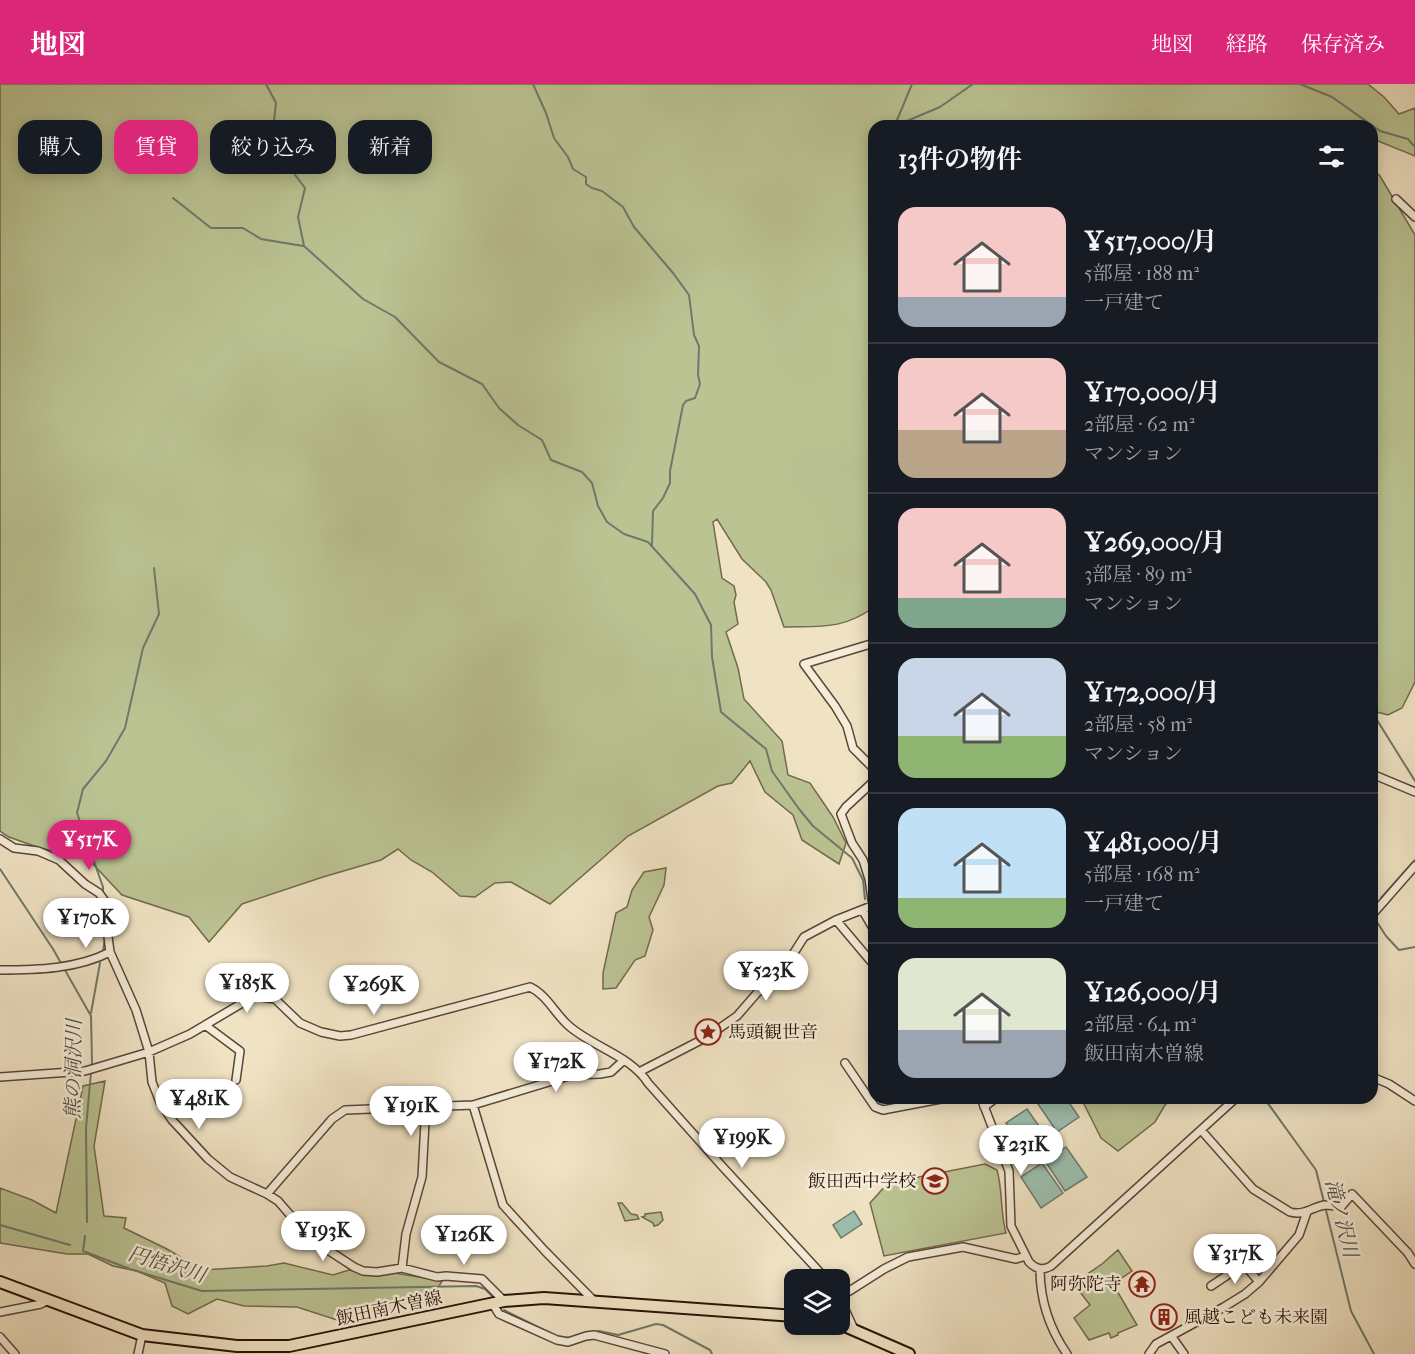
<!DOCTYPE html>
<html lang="ja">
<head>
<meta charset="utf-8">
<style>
	:root { --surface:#171b24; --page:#242831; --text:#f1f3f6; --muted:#9ea1a6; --line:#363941; --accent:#db2777 }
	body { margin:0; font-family:"IM FELL French Canon","Noto Serif JP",serif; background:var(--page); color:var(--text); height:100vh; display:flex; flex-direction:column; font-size:22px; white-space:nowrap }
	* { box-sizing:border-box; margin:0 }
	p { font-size:20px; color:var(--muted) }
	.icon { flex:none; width:33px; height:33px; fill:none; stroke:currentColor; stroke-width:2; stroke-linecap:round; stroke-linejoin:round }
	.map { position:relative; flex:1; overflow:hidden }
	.sheet { position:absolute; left:868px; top:36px; width:510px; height:984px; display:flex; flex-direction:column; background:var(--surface); border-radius:18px; box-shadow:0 3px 15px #0003 }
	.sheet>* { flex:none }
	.banner { position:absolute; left:18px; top:36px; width:570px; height:54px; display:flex; gap:12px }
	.tools { position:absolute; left:784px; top:1185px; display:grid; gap:12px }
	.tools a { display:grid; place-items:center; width:66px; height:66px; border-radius:12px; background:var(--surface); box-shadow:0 3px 15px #0003; font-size:30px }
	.price { position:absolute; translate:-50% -51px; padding:0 14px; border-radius:21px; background:#fff; color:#222; font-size:20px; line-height:39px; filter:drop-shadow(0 2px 3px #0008) }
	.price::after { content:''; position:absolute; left:50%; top:36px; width:18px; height:14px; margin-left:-9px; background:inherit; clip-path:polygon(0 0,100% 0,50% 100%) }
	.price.current { background:var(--accent); color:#fff }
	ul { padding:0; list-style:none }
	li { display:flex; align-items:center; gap:18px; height:150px; padding:0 30px }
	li+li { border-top:2px solid var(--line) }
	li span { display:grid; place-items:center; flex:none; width:168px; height:120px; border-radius:18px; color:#555 }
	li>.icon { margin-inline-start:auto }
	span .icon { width:72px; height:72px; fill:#fffc; stroke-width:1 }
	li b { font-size:26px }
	h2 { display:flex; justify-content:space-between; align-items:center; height:72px; padding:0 30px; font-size:26px }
	.tag { padding:0 21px; border-radius:18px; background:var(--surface); box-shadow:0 3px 15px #0003; font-size:21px; line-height:54px }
	.tag.current { background:var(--accent); color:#fff }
	header { display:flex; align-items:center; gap:36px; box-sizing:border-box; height:84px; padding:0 30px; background:var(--accent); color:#fff }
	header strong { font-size:28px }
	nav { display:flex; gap:33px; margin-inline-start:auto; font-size:21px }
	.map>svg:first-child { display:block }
	.green { fill:#bbc393; stroke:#726a4c; stroke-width:1.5 }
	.water { fill:#9bbfae; stroke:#6d796b; stroke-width:1.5 }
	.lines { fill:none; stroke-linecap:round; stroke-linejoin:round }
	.stream { stroke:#6d796b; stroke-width:2 }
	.minor-casing { stroke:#5b4536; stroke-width:10 }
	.primary-casing { stroke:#291006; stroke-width:14 }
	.minor { stroke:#f5edd9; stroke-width:7 }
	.primary { stroke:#f0e3c4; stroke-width:10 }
	.labels { text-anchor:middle; stroke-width:5; stroke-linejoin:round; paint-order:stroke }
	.poi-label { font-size:18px; fill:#291006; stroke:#f5edd9; text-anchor:start }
	.street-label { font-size:18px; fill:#291006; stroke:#f5edd9 }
	.water-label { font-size:20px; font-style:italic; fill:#514d41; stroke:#f5edd9 }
</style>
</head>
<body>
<header>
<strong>地図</strong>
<nav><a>地図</a><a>経路</a><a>保存済み</a></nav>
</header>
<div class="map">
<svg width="1415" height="1270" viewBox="0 0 1415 1270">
	<rect width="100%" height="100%" fill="#f0e3c4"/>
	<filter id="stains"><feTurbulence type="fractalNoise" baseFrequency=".00333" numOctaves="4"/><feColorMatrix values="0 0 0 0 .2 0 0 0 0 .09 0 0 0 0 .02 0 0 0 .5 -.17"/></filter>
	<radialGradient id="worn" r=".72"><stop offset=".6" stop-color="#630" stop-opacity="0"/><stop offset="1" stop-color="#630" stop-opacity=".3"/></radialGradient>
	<!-- green -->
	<path class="green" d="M0,0H1368L1384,13L1399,30L1415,24V72L1373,55L1372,42H1341L1328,37L1327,42H874V523C843,546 820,542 784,543L771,506L766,498L742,475L717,435L713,438L722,494L734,502L736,511L734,518L738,540L726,548L738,584L744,615L782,657L788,691L810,699L833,733L846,759L839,780L802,756L793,731L765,708L750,677L732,699L718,702L628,752L550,820L511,798L495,799L475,813L460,812L432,788L411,776L398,765L381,776L323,793L242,820L209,858L189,833L122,811L89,776L37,763L9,753L0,747Z
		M1373,85L1380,92L1415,151V598L1402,624L1388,631L1377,628L1373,621Z
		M666,784L664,801L649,833L653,846L645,872L635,876L616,904L603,905V889L616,829L627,823L632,806L644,788Z
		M105,997L94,1062L104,1132L126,1134L124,1144L167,1165L202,1186L267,1182L284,1179L333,1191L349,1186L369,1189H395L442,1197L435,1209L412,1214L337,1236L297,1223L244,1222L217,1215L188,1230L172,1222L165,1199L137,1187L113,1182L88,1170H67L0,1159V1104L32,1116L56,1129L83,1002Z
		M1081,1014H1174L1165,1021L1155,1038L1118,1067L1101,1054Z
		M985,1080L997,1086C1003,1107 1000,1128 1006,1149L884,1172L870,1119L888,1099Z
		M618,1119H622L631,1130L637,1131L639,1135L625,1137Z
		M661,1128L663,1136L658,1141L654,1142L653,1139L642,1133L645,1132V1130Z
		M1118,1166L1132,1187L1113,1200L1137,1241L1118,1249V1251L1111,1254L1109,1249L1089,1256L1074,1234L1090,1221L1080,1208L1087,1202L1080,1195L1102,1180Z"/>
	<!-- water -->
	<path class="water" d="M1040,1014H1066L1079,1033L1057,1048L1036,1017Z
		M1027,1025L1048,1055L1026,1069L1006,1039Z
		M1066,1063L1087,1093L1065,1107L1045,1077Z
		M1042,1079L1063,1109L1041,1124L1021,1093Z
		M854,1127L862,1140L841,1154L833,1141Z"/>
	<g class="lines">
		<!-- stream -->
		<path class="stream" d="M266,0L276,19L274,37L283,75L305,104L298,133L304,162L363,215L395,233L439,278L482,300L499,324L518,341L542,356L551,376L582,388L592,399L598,422L607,438L624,450L648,458L695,510L711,541L712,573L721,628L766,665L772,687L799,725L813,742L852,774L863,796L865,815
			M533,0L546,29L554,54L568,73L573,85L586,93V100L592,104L602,107L623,123L634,143L673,189L689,211L694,251L699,262L698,291L700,300L695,314L686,317L683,321L670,387V399L663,414L653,427L652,461
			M1300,0L1332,13L1380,47L1408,55L1415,63
			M895,41L912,0
			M895,42L940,23L973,0
			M874,93L872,122L874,135
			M173,114L211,144H243L261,155L303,162
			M874,172L872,189L874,198
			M1372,628L1415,697
			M0,785L53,865L91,932L92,977L86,1044L87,1138
			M103,811V803L77,729L83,705L106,677L125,644L143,564L159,530L154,484
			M1381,814L1415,776
			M870,828L874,838
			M1378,829L1375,835L1386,852L1399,866L1415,863
			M103,867L105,854
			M91,929L100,879
			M1264,1014L1316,1086L1351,1227L1374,1270
			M0,1141L70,1161
			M85,1152L83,1167L130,1185L202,1207L476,1202L485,1205L493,1213
			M504,1226L550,1249
			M555,1252L570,1254L585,1249L599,1247L618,1251L656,1240L663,1241L710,1266L712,1270"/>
		<!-- minor casing -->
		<g class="minor-casing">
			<path id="minor" d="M1396,115L1415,133
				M874,559L804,580L835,622L847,642L853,664L873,684L874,691
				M1372,690L1415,708
				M0,755L14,764L38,767L59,776L85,800L99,809L107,820L108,834L107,845L110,868L136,926L149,968L152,998L160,1018L172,1036L208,1075L230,1093L267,1110L278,1117L311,1155L354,1183L363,1187L377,1188L402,1184L437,1193L446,1192L482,1195L504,1217
				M873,822L869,795L863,776L852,759L841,730L846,723L874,697
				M863,827L874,846
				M1372,831L1415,782
				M836,836L874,881
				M0,886C37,886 77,885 110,868
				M205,941L240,967L236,996
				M845,979L875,1023L883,1026L946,1014
				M641,987L707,953L737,932L757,909L783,886L804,853L836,836L874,821
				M0,993L85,987L149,968L190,950L254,912L275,915L300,939L321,948L340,952L351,951L530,903C547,911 555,930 569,942C593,963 631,972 648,999L721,1081L827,1196
				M1372,993L1389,1000L1415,1017
				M981,1014L1009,1087L1011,1142L1029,1178C1036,1185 1042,1187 1051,1182L1236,1014
				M473,1021L503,1121L544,1166L594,1217
				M984,1023L996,1014
				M1201,1046L1253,1105L1290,1128C1304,1132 1312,1123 1325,1121C1330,1121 1336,1122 1341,1123L1352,1110L1408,1169L1415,1180
				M267,1110L332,1035L345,1026L473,1021L572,991L600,990L611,988L624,976
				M402,1184L406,1150L422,1093L425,1038L435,1023
				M1040,1185C1040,1217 1049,1244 1067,1270
				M1211,1202L1244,1180L1259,1198
				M840,1213L884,1185L908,1173L963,1163L1016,1175L1026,1172
				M840,1215L854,1245
				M492,1219L499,1230L557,1256L568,1258L586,1252L594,1251L665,1270
				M0,1228L41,1220L48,1216
				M0,1253L15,1270
				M1172,1253L1184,1270
				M138,1270L142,1251
				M1149,1270L1156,1260L1224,1223L1245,1210L1259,1198L1299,1151L1307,1128"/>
		</g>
		<!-- primary casing -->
		<g class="primary-casing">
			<path id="primary" d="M0,1198L142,1251L237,1262H289L504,1217L544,1214L795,1232
				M840,1240L909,1270"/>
		</g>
		<!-- minor -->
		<use href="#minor" class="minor"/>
		<!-- primary -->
		<use href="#primary" class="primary"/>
	</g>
	<!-- icons -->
	<defs>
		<g id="sight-ring" transform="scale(1.35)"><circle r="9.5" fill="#f5edd9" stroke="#8f2418" stroke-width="1.5"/><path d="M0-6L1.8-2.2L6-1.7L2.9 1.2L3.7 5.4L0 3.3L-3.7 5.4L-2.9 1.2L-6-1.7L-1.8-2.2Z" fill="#8f2418"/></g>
		<g id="school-ring" transform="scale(1.35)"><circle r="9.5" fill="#f5edd9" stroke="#8f2418" stroke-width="1.5"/><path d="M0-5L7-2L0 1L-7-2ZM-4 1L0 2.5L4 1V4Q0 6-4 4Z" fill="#8f2418"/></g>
		<g id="temple-ring" transform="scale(1.35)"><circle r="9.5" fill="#f5edd9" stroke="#8f2418" stroke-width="1.5"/><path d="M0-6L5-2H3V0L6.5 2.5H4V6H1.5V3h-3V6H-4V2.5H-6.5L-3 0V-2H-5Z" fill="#8f2418"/></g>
		<g id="building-ring" transform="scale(1.35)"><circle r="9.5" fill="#f5edd9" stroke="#8f2418" stroke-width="1.5"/><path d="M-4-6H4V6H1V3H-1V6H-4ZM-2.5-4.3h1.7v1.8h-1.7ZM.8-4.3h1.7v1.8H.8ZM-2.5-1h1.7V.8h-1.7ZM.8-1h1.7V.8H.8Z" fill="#8f2418"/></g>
	</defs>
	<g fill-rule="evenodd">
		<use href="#sight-ring" x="708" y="948"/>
		<use href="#school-ring" x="935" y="1097"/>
		<use href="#temple-ring" x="1142" y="1200"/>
		<use href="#building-ring" x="1164" y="1233"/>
	</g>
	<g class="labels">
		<!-- poi labels -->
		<g class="poi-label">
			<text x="728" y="954">馬頭観世音</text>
			<text x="916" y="1103" text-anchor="end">飯田西中学校</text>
			<text x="1122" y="1206" text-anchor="end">阿弥陀寺</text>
			<text x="1184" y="1239">風越こども未来園</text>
		</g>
		<!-- street labels -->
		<g class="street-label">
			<text transform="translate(389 1224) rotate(-12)" y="6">飯田南木曽線</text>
		</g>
		<!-- water labels -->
		<g class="water-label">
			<text transform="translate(73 985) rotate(-89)" y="7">熊の洞沢川</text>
			<text transform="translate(1342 1134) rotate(76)" y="7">滝ノ沢川</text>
			<text transform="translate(167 1180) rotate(17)" y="7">円悟沢川</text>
		</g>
	</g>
	<rect width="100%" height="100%" filter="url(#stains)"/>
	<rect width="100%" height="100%" fill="url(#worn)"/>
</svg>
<div class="tools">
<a><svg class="icon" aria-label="layers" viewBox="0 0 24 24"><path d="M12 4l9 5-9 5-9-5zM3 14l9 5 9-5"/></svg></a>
</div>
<b class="price current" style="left:89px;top:787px">¥517K</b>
<b class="price" style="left:86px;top:865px">¥170K</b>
<b class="price" style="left:766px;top:918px">¥523K</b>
<b class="price" style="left:247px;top:930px">¥185K</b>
<b class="price" style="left:374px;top:932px">¥269K</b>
<b class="price" style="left:556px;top:1009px">¥172K</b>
<b class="price" style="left:199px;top:1046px">¥481K</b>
<b class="price" style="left:411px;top:1053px">¥191K</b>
<b class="price" style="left:742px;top:1085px">¥199K</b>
<b class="price" style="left:1021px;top:1092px">¥231K</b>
<b class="price" style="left:323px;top:1178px">¥193K</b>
<b class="price" style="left:464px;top:1182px">¥126K</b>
<b class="price" style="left:1235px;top:1201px">¥317K</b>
<div class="banner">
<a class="tag">購入</a>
<a class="tag current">賃貸</a>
<a class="tag">絞り込み</a>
<a class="tag">新着</a>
</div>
<section class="sheet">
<h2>13件の物件<svg class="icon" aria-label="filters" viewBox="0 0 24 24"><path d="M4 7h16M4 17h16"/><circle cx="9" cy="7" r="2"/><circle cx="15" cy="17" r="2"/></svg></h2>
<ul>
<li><span style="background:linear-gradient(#f6c9c9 75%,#9aa5b1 0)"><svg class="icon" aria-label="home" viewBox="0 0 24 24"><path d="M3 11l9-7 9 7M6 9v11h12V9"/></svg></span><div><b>¥517,000/月</b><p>5部屋 · 188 m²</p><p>一戸建て</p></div></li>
<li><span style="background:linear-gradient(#f6c9c9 60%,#b9a48a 0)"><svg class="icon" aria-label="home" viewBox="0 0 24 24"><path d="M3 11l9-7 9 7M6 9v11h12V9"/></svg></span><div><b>¥170,000/月</b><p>2部屋 · 62 m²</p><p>マンション</p></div></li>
<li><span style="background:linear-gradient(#f6c9c9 75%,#7fa58c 0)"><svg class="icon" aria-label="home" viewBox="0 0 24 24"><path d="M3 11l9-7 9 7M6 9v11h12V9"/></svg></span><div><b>¥269,000/月</b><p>3部屋 · 89 m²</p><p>マンション</p></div></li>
<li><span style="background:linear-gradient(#c9d6e8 65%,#8fb573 0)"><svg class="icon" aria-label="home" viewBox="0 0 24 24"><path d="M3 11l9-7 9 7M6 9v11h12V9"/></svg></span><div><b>¥172,000/月</b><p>2部屋 · 58 m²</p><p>マンション</p></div></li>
<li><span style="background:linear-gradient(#bfe0f5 75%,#8fb573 0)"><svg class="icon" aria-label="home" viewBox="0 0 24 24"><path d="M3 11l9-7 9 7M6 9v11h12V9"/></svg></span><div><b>¥481,000/月</b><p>5部屋 · 168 m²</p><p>一戸建て</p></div></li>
<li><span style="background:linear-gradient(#dfe7d0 60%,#9aa5b1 0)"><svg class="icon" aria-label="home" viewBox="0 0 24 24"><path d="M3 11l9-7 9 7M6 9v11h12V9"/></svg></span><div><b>¥126,000/月</b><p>2部屋 · 64 m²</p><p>飯田南木曽線</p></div></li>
</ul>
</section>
</div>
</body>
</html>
